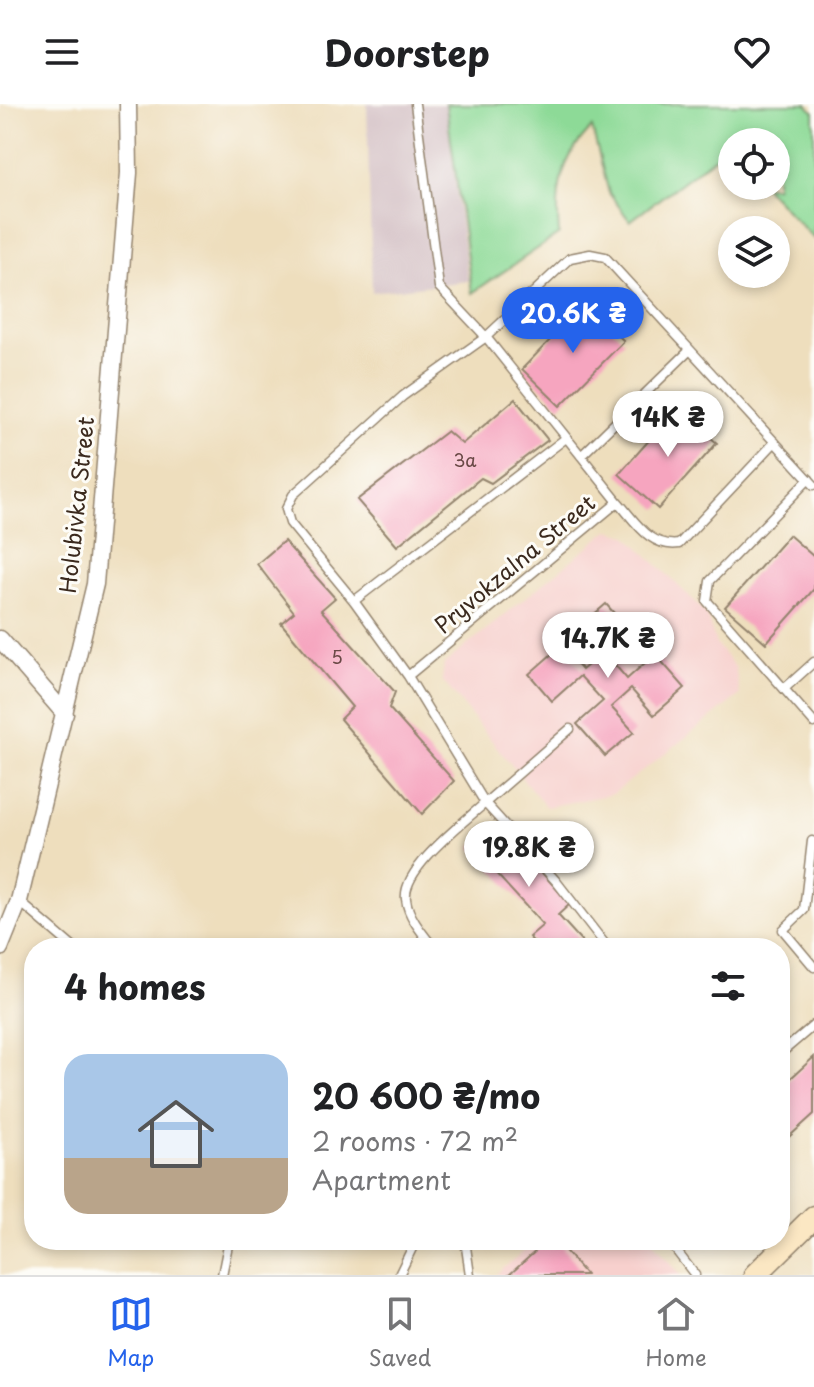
<!DOCTYPE html>
<html lang="en">
<head>
<meta charset="utf-8">
<style>
	:root { --surface:#fff; --page:#f2f2f2; --text:#202124; --muted:#757577; --line:#e0e0e0; --accent:#2563eb }
	body { margin:0; font-family:"Playpen Sans",sans-serif; background:var(--page); color:var(--text); height:100vh; display:flex; flex-direction:column; font-size:30px; white-space:nowrap }
	* { box-sizing:border-box; margin:0 }
	p { font-size:26px; color:var(--muted) }
	.icon { flex:none; width:44px; height:44px; fill:none; stroke:currentColor; stroke-width:2; stroke-linecap:round; stroke-linejoin:round }
	.map { position:relative; flex:1; overflow:hidden }
	.panel { position:absolute; left:24px; top:834px; width:766px; height:312px; display:flex; flex-direction:column; background:var(--surface); border-radius:32px; box-shadow:0 4px 12px #0003 }
	.panel>* { flex:none }
	.controls { position:absolute; left:718px; top:24px; display:grid; gap:16px }
	.controls a { display:grid; place-items:center; width:72px; height:72px; border-radius:50%; background:var(--surface); box-shadow:0 4px 12px #0003; font-size:40px }
	.price { position:absolute; translate:-50% -68px; padding:0 18px; border-radius:28px; background:#fff; color:#222; font-size:26px; line-height:52px; filter:drop-shadow(0 2px 4px #0008) }
	.price::after { content:''; position:absolute; left:50%; top:48px; width:24px; height:18px; margin-left:-12px; background:inherit; clip-path:polygon(0 0,100% 0,50% 100%) }
	.price.selected { background:var(--accent); color:#fff }
	ul { padding:0; list-style:none }
	li { display:flex; align-items:center; gap:24px; height:200px; padding:0 40px }
	li+li { border-top:2px solid var(--line) }
	li span { display:grid; place-items:center; flex:none; width:224px; height:160px; border-radius:24px; color:#555 }
	li>.icon { margin-inline-start:auto }
	span .icon { width:96px; height:96px; fill:#fffc; stroke-width:1 }
	li b { font-size:34px }
	h2 { display:flex; justify-content:space-between; align-items:center; height:96px; padding:0 40px; font-size:34px }
	header { display:flex; justify-content:space-between; align-items:center; height:104px; padding:0 40px; background:var(--surface); font-size:36px; font-weight:700 }
	.tab-bar { display:flex; justify-content:space-around; align-items:center; height:112px; border-top:2px solid var(--line); background:var(--surface); font-size:22px; color:var(--muted) }
	.tab-bar a { display:grid; justify-items:center; gap:4px }
	.tab-bar .selected { color:var(--accent) }
	.map>svg:first-child { display:block }
	.built { fill:#f7d0cd }
	.industrial { fill:#d2bec3 }
	.green { fill:#8dda97; stroke:#64825a; stroke-width:2 }
	.building { fill:#f6a5bf }
	.lines { fill:none; stroke-linecap:round; stroke-linejoin:round }
	.lane-casing { stroke:#94846e; stroke-width:11 }
	.street-casing { stroke:#94846e; stroke-width:19 }
	.secondary-casing { stroke:#94846e; stroke-width:25 }
	.lane { stroke:#fff; stroke-width:8 }
	.street { stroke:#fff; stroke-width:16 }
	.secondary { stroke:#fbe7c3; stroke-width:22 }
	.labels { text-anchor:middle; stroke-width:6; stroke-linejoin:round; paint-order:stroke }
	.number-label { font-size:18px; fill:#6a4946 }
	.street-label { font-size:22px; fill:#3b2a1e; stroke:#fdfcf7 }
</style>
</head>
<body>
<header><svg class="icon" aria-label="menu" viewBox="0 0 24 24"><path d="M4 6h16M4 12h16M4 18h16"/></svg>Doorstep<svg class="icon" aria-label="heart" viewBox="0 0 24 24"><path d="M12 20l-8-8c-3-5 5-10 8-4 3-6 11-1 8 4z"/></svg></header>
<div class="map">
<svg width="814" height="1171" viewBox="0 0 814 1171">
	<rect width="100%" height="100%" fill="#fdfcf7"/>
	<filter id="ink" filterUnits="userSpaceOnUse"><feTurbulence type="fractalNoise" baseFrequency=".0125" numOctaves="2"/><feDisplacementMap in="SourceGraphic" scale="16" xChannelSelector="R" yChannelSelector="G"/><feConvolveMatrix kernelMatrix="1 2 1 2 8 2 1 2 1" color-interpolation-filters="sRGB"/></filter>
	<filter id="wash" filterUnits="userSpaceOnUse"><feTurbulence type="fractalNoise" baseFrequency=".006" numOctaves="4" result="noise"/><feDisplacementMap in="SourceGraphic" scale="32" xChannelSelector="R" yChannelSelector="G"/><feGaussianBlur stdDeviation="1.8" result="paint"/><feColorMatrix in="noise" values="0 0 0 0 0 0 0 0 0 0 0 0 0 0 0 0 0 1.4 0 .05"/><feComposite in="paint" operator="in"/></filter>
	<g filter="url(#wash)">
		<rect width="100%" height="100%" fill="#eedebd"/>
		<!-- built -->
		<path class="built" d="M609,426L627,431L706,509L716,540L735,563L740,591L613,690L546,703L442,576L444,560Z
			M536,1136H651L681,1171H496Z"/>
		<!-- industrial -->
		<path class="industrial" d="M367,0H445L468,177L372,188Z"/>
		<!-- green -->
		<path class="green" d="M446,0H807L814,8V135L764,82H776V38H732V48L727,44L630,117L609,89L592,24C560,55 555,87 559,130L472,189Z"/>
		<g id="blocks">
			<!-- building -->
			<path class="building" d="M586,199L624,237L560,302L522,265Z
				M515,295L548,336L491,379L481,374L397,442L357,396L447,327L462,340Z
				M677,305L717,339L658,405L619,370Z
				M789,431L814,453V485L766,539L725,503Z
				M284,437L335,494L321,506L395,588L389,604L454,677L422,710L340,615L352,603L281,519L294,508L257,460Z
				M606,500L635,533L610,555L627,575L655,550L685,584L654,611L631,585L611,603L634,628L605,652L577,620L603,597L580,572L552,597L529,570L561,542L582,566L601,550L578,524Z
				M498,720L570,800L558,811L588,844H539L529,833L543,821L472,743Z
				M814,953V1010L780,1041V984Z
				M548,1136H556L586,1171H509Z"/>
		</g>
	</g>
	<g filter="url(#ink)">
		<use href="#blocks" fill-opacity="0" stroke="#94846e" stroke-width="2"/>
		<g class="lines">
			<!-- lane casing -->
			<g class="lane-casing">
				<path id="lane" d="M415,0L439,183L486,233L570,154L590,150L605,153L814,381
					M581,352L690,246
					M809,375L710,477L707,497L814,619
					M618,398C636,418 650,444 679,440L775,338
					M354,497L566,334
					M408,572L618,398L486,233L403,292L293,391L286,405L290,419L354,497L408,572L485,699L570,625
					M784,585L814,558
					M812,737L804,806L783,826L814,863
					M19,797L74,844
					M434,844C423,830 408,813 406,795C402,765 463,719 485,699L556,777L608,844
					M780,950L814,921
					M465,1136L470,1171
					M668,1136L695,1171
					M222,1171L229,1136
					M399,1171L416,1136"/>
			</g>
			<!-- street casing -->
			<g class="street-casing">
				<path id="street" d="M0,535L65,610
					M0,844L19,797L95,480L129,69L128,0"/>
			</g>
			<!-- secondary casing -->
			<g class="secondary-casing">
				<path id="secondary" d="M755,1171L814,1113"/>
			</g>
			<!-- lane -->
			<use href="#lane" class="lane"/>
			<!-- street -->
			<use href="#street" class="street"/>
			<!-- secondary -->
			<use href="#secondary" class="secondary"/>
		</g>
	</g>
	<g class="labels">
		<!-- number labels -->
		<g class="number-label">
			<text x="465" y="363">3а</text>
			<text x="337" y="560">5</text>
		</g>
		<!-- street labels -->
		<g class="street-label">
			<text transform="translate(77 401) rotate(-84)" y="8">Holubivka Street</text>
			<text transform="translate(515 460) rotate(-40)" y="8">Pryvokzalna Street</text>
		</g>
	</g>
</svg>
<div class="controls">
<a><svg class="icon" aria-label="locate" viewBox="0 0 24 24"><circle cx="12" cy="12" r="6"/><path d="M12 2v4M12 18v4M2 12h4M18 12h4"/></svg></a>
<a><svg class="icon" aria-label="layers" viewBox="0 0 24 24"><path d="M12 4l9 5-9 5-9-5zM3 14l9 5 9-5"/></svg></a>
</div>
<b class="price selected" style="left:573px;top:251px">20.6K ₴</b>
<b class="price" style="left:668px;top:355px">14K ₴</b>
<b class="price" style="left:608px;top:576px">14.7K ₴</b>
<b class="price" style="left:529px;top:785px">19.8K ₴</b>
<section class="panel">
<h2>4 homes<svg class="icon" aria-label="filters" viewBox="0 0 24 24"><path d="M4 7h16M4 17h16"/><circle cx="9" cy="7" r="2"/><circle cx="15" cy="17" r="2"/></svg></h2>
<ul>
<li><span style="background:linear-gradient(#a9c7e8 65%,#b9a48a 0)"><svg class="icon" aria-label="home" viewBox="0 0 24 24"><path d="M3 11l9-7 9 7M6 9v11h12V9"/></svg></span><div><b>20 600 ₴/mo</b><p>2 rooms · 72 m²</p><p>Apartment</p></div></li>
</ul>
</section>
</div>
<nav class="tab-bar">
<a class="selected"><svg class="icon" aria-label="map" viewBox="0 0 24 24"><path d="M3 6l6-2 6 2 6-2v14l-6 2-6-2-6 2zM9 4v14M15 6v14"/></svg>Map</a>
<a><svg class="icon" aria-label="saved" viewBox="0 0 24 24"><path d="M7 4h10v16l-5-4-5 4z"/></svg>Saved</a>
<a><svg class="icon" aria-label="home" viewBox="0 0 24 24"><path d="M3 11l9-7 9 7M6 9v11h12V9"/></svg>Home</a>
</nav>
</body>
</html>
